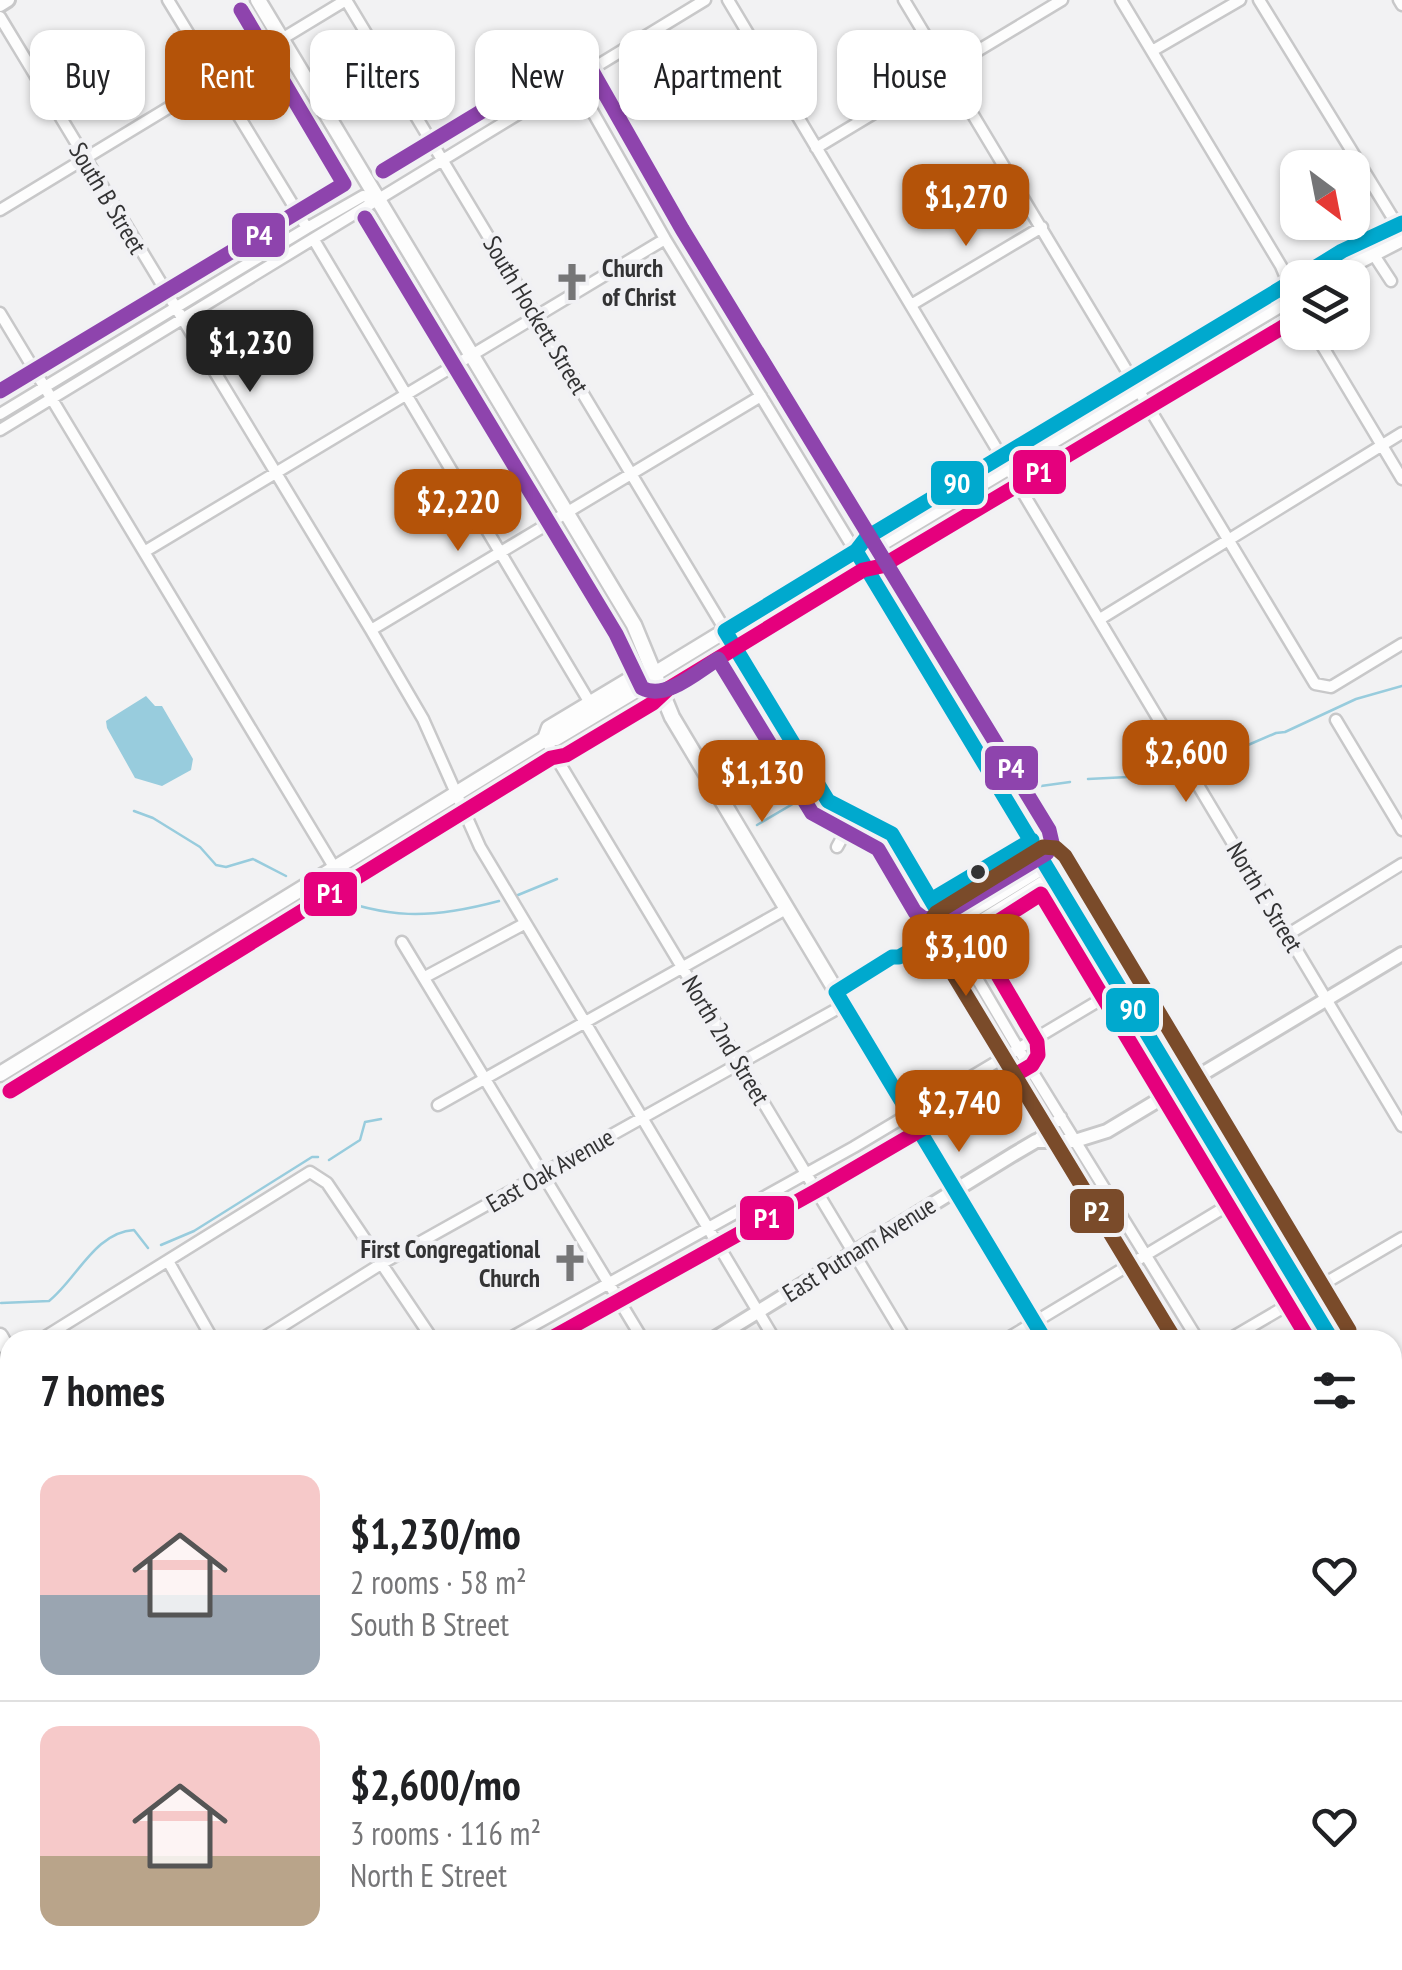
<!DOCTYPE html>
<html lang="en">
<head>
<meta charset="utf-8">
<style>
	:root { --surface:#fff; --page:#f6f6f6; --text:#202124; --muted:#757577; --line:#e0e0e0; --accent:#b45309 }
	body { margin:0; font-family:"PT Sans Narrow",sans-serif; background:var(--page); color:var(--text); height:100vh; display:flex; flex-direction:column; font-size:38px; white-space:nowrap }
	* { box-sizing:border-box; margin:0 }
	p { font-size:32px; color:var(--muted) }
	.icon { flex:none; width:55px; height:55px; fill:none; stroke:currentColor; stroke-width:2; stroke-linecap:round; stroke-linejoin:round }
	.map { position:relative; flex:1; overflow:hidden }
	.sheet { position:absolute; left:0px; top:1330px; width:1402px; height:640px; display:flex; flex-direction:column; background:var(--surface); border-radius:30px 30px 0 0; box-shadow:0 2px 8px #0004 }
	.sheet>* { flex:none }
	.guide { position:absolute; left:30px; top:30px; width:1342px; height:90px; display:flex; gap:20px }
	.needle { width:65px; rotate:148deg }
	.buttons { position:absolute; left:1280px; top:150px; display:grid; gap:20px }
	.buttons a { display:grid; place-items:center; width:90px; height:90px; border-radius:20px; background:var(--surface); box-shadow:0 2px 8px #0004; font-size:50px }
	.price { position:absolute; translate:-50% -85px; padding:0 22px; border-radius:20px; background:var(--accent); color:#fff; font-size:32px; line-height:65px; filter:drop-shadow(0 2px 5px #0008) }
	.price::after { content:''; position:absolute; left:50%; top:60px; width:30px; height:22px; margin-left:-15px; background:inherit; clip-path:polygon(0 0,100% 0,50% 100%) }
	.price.current { background:#222; color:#fff }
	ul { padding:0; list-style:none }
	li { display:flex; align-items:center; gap:30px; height:250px; padding:0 40px }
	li+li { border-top:2px solid var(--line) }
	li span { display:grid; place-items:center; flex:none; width:280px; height:200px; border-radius:20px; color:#555 }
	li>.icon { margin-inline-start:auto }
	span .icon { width:120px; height:120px; fill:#fffc; stroke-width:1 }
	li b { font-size:42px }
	h2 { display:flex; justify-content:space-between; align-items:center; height:120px; padding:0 40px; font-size:42px }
	.tag { padding:0 35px; border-radius:20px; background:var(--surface); box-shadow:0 2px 8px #0004; font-size:35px; line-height:90px }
	.tag.current { background:var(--accent); color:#fff }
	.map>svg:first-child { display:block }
	.water { fill:#98ccdd }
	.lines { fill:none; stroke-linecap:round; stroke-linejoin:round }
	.stream { stroke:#98ccdd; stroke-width:2.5 }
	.minor-casing { stroke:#c8c8c9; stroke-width:15 }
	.tertiary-casing { stroke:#c8c8c9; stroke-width:18 }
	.secondary-casing { stroke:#c8c8c9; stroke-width:19 }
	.minor { stroke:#fdfdfd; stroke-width:10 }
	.tertiary { stroke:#fdfdfd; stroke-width:12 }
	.secondary { stroke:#fdfdfd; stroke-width:14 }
	.bus-1-casing { stroke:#f1f1f4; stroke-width:22 }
	.bus-2-casing { stroke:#f1f1f4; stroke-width:22 }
	.bus-3-casing { stroke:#f1f1f4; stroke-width:22 }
	.bus-4-casing { stroke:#f1f1f4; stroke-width:22 }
	.bus-1 { stroke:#00a9ce; stroke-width:15 }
	.bus-2 { stroke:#e5007d; stroke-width:15 }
	.bus-3 { stroke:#8e44ad; stroke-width:15 }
	.bus-4 { stroke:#7a4b2a; stroke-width:15 }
	.bus-dot { fill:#333334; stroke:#f1f1f4; stroke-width:4 }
	.labels { text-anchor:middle; stroke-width:9; stroke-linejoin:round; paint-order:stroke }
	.street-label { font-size:25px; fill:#333334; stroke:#f1f1f4 }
	.poi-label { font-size:25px; font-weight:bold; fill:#333334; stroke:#f1f1f4; text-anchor:start }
	.line-badge { stroke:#f1f1f4; stroke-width:4 }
	.badge-label { font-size:28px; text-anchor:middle; font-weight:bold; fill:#fff }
</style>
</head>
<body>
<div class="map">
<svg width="1402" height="1970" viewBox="0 0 1402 1970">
	<rect width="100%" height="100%" fill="#f2f2f3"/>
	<!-- water -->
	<path class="water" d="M146,696L155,706H162L193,759L191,770L162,786L135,778L107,728L106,721Z"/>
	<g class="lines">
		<!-- stream -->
		<path class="stream" d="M1201,758L1248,745L1276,733L1285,732L1356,699L1402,686
			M1088,779L1128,777L1172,767
			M1018,784L1041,786L1070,782
			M134,811L153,818L200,847L216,865L226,867L253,859L286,876
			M757,825L808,795
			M319,893C388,919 428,920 499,901
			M518,895L557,879
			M329,1160L360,1140L365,1122L381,1119
			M161,1245L194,1231L312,1157H318
			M1,1303L49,1301C76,1280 95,1232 134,1230L148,1248"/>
		<!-- minor casing -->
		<g class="minor-casing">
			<path id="minor" d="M168,0L307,228
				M728,0L1402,1126
				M904,0L1315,684L1331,687L1402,644
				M1121,0L1281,266L1298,306
				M1259,0L1399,228
				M1399,0L1402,5
				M0,17L371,630L423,719L480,847L775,1340
				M1152,51L1240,0
				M574,79L665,239L1181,1086L1332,1340
				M816,148L1062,0
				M0,210L346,0L828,801L892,834L1019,1050L1198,1340
				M314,240L590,703
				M1372,252L1391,281
				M911,305L1042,227
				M0,313L334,867
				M1314,332L1402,479
				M0,414L307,228L363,196L376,198
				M0,430L705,0
				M144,552L665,239
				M1100,619L1402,433
				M371,630L761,396
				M1336,720L1402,830
				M545,739L906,1340
				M837,847L848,827L867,820
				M949,929L963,931L1053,875
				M1287,935L1402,864
				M402,942L643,1340
				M425,977L524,924
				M836,992L892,957H899L1048,866
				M438,1105L786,909
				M1036,1141L1061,1117
				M168,1261L213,1340
				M40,1340L310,1172L327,1183L433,1340
				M260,1340L381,1264L844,1005
				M507,1340L854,1147L1120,988
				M1005,1340L1245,1195
				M1228,1340L1402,1238
				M1392,1380L1402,1374
				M1392,1445L1402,1470
				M0,1498L10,1492
				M0,1636L10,1651
				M1392,1654L1402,1648
				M1392,1820L1402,1836
				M0,1898L10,1914
				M39,1960L46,1970
				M901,1960L907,1970
				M1016,1960L1022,1970
				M1147,1960L1154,1970
				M1279,1960L1286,1970
				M159,1970L175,1960"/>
		</g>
		<!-- tertiary casing -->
		<g class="tertiary-casing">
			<path id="tertiary" d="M0,5L8,0
				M712,1340L1014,1154L1036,1141H1075L1107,1131L1402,954
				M0,1776L10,1769"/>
		</g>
		<!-- secondary casing -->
		<g class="secondary-casing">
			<path id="secondary" d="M258,0L634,625L672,717L1045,1340
				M1326,278L1402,239
				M856,551L872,549L1298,294
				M545,739L549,728L639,674L656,673
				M0,1074L545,739L556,738L643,686L656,673L856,551L866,538L1342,251L1402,223
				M0,1336L10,1354
				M1392,1511L1402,1505
				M1392,1855L1402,1864
				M402,1960L409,1970
				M644,1970L661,1960"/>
		</g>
		<!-- minor -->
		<use href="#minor" class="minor"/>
		<!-- tertiary -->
		<use href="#tertiary" class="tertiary"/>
		<!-- secondary -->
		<use href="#secondary" class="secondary"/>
		<!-- bus-1 casing -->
		<g class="bus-1-casing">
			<path id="bus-1" d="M1298,278L1342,251L1402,223
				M856,551L1332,1340
				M931,900L1032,840
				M1045,1340L836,992L892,957H899L948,929L892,834L828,801L725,631L856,551L866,538L1298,278"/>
		</g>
		<!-- bus-2 casing -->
		<g class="bus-2-casing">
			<path id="bus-2" d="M10,1091L551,758L566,755L653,703L668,689L863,570L882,566L1298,318
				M548,1340L816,1191L1032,1065L1038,1055L1037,1042L975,936L1041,894L1309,1340"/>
		</g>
		<!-- bus-3 casing -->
		<g class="bus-3-casing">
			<path id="bus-3" d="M365,218L616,634L642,688C666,701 698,671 718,659L812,813L878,849L915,912L924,919L941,917L1047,853L1052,843L1049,830L682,229L588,64L577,59L565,61L383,171
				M0,391L344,184L241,10"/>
		</g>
		<!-- bus-4 casing -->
		<g class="bus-4-casing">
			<path id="bus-4" d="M1175,1340L929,934V923L936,913L1043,847L1056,848L1065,856L1349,1330"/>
		</g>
		<!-- bus-1 -->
		<use href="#bus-1" class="bus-1"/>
		<!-- bus-2 -->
		<use href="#bus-2" class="bus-2"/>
		<!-- bus-3 -->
		<use href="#bus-3" class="bus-3"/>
		<!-- bus-4 -->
		<use href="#bus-4" class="bus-4"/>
	</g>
	<!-- icons -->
	<defs>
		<g id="church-bare" transform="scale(3)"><path d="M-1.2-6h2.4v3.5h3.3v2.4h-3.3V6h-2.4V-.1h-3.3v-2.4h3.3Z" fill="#767677" stroke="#f1f1f4" stroke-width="2.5" paint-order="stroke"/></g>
	</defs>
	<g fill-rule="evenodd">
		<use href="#church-bare" x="572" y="282"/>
		<use href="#church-bare" x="570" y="1263"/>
	</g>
	<!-- markers -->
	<circle class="bus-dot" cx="978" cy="872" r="9"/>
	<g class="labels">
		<!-- street labels -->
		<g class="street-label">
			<text transform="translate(108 198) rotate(59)" y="9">South B Street</text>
			<text transform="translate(536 315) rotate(59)" y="9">South Hockett Street</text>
			<text transform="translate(1265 897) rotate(59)" y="9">North E Street</text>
			<text transform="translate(726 1040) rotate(59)" y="9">North 2nd Street</text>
			<text transform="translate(550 1170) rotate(-30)" y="9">East Oak Avenue</text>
			<text transform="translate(859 1249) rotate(-32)" y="9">East Putnam Avenue</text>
		</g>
		<!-- poi labels -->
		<g class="poi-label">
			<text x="602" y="277">Church<tspan x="602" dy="29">of Christ</tspan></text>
			<text x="540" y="1258" text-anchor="end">First Congregational<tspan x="540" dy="29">Church</tspan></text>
		</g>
	</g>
	<g class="line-badge">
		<rect x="230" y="211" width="57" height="48" rx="10" fill="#8e44ad"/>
		<rect x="1011" y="448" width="57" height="48" rx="10" fill="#e5007d"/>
		<rect x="929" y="459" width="57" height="48" rx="10" fill="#00a9ce"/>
		<rect x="983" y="744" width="57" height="48" rx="10" fill="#8e44ad"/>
		<rect x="302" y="870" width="57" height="48" rx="10" fill="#e5007d"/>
		<rect x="1104" y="986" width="57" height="48" rx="10" fill="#00a9ce"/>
		<rect x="1068" y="1187" width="58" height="48" rx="10" fill="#7a4b2a"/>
		<rect x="738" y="1194" width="58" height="48" rx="10" fill="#e5007d"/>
	</g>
	<g class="badge-label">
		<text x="259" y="245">P4</text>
		<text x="1039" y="482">P1</text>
		<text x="957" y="493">90</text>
		<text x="1011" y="778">P4</text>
		<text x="330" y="903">P1</text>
		<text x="1133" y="1019">90</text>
		<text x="1097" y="1221">P2</text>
		<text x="767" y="1228">P1</text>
	</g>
</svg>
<div class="buttons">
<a><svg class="needle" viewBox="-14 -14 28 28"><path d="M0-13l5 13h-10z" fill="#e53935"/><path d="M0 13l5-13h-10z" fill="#757577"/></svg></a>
<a><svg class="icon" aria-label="layers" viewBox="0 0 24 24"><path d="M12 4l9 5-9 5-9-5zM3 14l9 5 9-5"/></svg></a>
</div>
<b class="price" style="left:966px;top:249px">$1,270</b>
<b class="price current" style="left:250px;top:395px">$1,230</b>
<b class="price" style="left:458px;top:554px">$2,220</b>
<b class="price" style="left:1186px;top:805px">$2,600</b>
<b class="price" style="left:762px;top:825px">$1,130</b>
<b class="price" style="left:966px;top:999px">$3,100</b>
<b class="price" style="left:959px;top:1155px">$2,740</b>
<div class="guide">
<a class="tag">Buy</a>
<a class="tag current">Rent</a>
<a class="tag">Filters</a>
<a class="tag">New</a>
<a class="tag">Apartment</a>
<a class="tag">House</a>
</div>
<section class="sheet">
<h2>7 homes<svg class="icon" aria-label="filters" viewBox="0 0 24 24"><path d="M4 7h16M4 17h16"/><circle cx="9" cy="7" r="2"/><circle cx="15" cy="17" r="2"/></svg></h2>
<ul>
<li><span style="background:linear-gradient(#f6c9c9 60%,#9aa5b1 0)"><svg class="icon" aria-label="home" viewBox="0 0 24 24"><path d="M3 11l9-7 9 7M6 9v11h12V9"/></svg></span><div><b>$1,230/mo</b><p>2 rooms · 58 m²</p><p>South B Street</p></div><svg class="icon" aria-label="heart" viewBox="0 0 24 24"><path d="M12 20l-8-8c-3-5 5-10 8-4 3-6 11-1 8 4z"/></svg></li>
<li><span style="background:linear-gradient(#f6c9c9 65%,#b9a48a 0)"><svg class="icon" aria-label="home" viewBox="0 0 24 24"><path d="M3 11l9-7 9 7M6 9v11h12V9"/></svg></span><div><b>$2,600/mo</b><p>3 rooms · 116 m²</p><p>North E Street</p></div><svg class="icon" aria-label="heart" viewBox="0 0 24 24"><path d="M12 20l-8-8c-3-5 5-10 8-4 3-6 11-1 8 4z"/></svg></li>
</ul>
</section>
</div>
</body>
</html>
